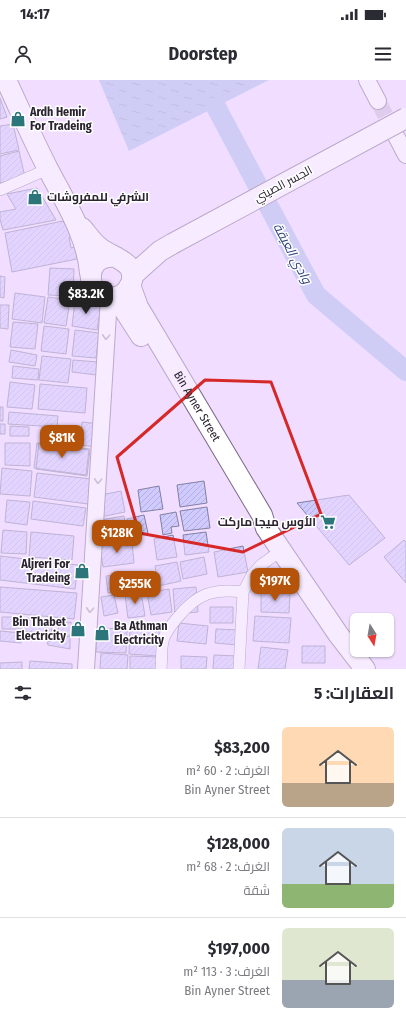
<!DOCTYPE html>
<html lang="ar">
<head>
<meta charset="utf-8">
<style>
	:root { --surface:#fff; --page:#f2f2f3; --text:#2b2b33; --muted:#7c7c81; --line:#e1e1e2; --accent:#b45309 }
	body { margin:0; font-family:"Fira Sans Condensed",Cairo,sans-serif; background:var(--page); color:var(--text); direction:rtl; height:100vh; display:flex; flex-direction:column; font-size:15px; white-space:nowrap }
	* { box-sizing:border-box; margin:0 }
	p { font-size:13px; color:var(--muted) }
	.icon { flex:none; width:22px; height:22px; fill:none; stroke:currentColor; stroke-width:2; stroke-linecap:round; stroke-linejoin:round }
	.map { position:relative; height:589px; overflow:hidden; direction:ltr }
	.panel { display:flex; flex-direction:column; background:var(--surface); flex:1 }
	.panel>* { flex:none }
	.needle { width:26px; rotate:169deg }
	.fabs { position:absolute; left:350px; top:533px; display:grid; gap:8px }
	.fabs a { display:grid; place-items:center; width:44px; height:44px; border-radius:6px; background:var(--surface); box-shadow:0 1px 3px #0004; font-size:20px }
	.price { position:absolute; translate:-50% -34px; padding:0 9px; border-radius:8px; background:var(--accent); color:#fff; font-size:13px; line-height:26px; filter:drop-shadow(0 1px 2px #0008) }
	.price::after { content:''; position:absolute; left:50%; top:24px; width:12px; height:9px; margin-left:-6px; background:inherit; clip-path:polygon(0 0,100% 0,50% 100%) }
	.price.active { background:#222; color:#fff }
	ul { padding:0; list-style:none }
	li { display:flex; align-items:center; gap:12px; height:100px; padding:0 12px }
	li+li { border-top:1px solid var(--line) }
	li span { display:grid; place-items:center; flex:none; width:112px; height:80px; border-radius:6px; color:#555 }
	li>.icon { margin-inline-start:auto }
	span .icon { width:48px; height:48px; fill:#fffc; stroke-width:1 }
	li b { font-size:17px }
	h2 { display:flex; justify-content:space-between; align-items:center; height:48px; padding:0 12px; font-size:17px }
	.status { display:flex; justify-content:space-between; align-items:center; height:28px; padding:0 20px; background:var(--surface); direction:ltr }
	.status svg { height:11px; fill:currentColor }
	header { display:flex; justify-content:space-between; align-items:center; height:52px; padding:0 12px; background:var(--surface); font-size:18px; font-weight:700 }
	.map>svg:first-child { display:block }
	.water { fill:url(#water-ripples) }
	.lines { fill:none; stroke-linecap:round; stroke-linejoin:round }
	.river { stroke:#a7baea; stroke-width:20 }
	.building { fill:url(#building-hatch); stroke:#8380a0 }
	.secondary-tunnel { stroke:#c9b8d6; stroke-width:16; stroke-dasharray:16 8; stroke-linecap:butt }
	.street-casing { stroke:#7e6c8a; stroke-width:12 }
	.secondary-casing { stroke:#7e6c8a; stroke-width:18 }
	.highway-casing { stroke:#7e6c8a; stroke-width:22 }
	.street { stroke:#fff; stroke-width:11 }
	.secondary { stroke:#fff; stroke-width:16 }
	.highway { stroke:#fff; stroke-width:20 }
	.highway-bridge-casing { stroke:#7e6c8a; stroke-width:22; stroke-linecap:butt }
	.highway-bridge { stroke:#fff; stroke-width:20 }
	.oneway { stroke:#a09ca2 }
	.marked { fill:none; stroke:#d62828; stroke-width:3; stroke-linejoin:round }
	.labels { text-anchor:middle; stroke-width:3; stroke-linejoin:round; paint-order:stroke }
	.poi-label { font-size:12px; font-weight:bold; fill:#2b2430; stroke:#fff; text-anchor:start }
	.street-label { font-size:12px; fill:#2b2430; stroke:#fff }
	.water-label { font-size:13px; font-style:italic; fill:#30437d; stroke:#fff }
</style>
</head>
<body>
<div class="status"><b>14:17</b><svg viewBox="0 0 49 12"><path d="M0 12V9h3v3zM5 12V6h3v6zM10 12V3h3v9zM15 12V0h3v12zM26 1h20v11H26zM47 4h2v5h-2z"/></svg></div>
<header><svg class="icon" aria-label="menu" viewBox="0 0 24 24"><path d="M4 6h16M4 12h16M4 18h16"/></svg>Doorstep<svg class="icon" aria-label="person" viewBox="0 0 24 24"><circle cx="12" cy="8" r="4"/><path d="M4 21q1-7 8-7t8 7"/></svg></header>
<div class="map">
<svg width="406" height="589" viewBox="0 0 406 589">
	<defs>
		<pattern id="water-ripples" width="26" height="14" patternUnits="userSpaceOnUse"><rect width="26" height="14" fill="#a7baea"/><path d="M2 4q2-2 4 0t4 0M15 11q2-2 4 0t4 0" fill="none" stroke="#8897be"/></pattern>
		<pattern id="building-hatch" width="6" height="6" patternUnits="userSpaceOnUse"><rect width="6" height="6" fill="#d0cbff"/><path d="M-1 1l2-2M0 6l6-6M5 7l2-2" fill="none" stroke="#b3aedb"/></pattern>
	</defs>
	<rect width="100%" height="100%" fill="#f1ddff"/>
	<!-- water -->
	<path class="water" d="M99,0H269L129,71Z"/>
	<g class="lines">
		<!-- river -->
		<path class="river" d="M216,27L316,215L406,291"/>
	</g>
	<!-- building -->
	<path class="building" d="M0,18L7,37L0,39Z
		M13,44L19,70L0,74V46Z
		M19,71L25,97L0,103V76Z
		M37,108L56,140L3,150L0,139V132L16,129L7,114Z
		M63,141L73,157H69L71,168L75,167L77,179L12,192L5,153Z
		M50,188L74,189L73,216L48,215Z
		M0,196L5,197L4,218L0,217Z
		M77,202L89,203L100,221L75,219Z
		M15,213L45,217L42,243L12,239Z
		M48,217L70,220L66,246L44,243Z
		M75,221L101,225L97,250L72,246Z
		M0,225H9L8,249L0,248Z
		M13,242L38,244L35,269L10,267Z
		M44,246L69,249L66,274L41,271Z
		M75,250L99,253L96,278L72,276Z
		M11,270L37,275L35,286L9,282Z
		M42,276L71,279L68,303L39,300Z
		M73,280L98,282L97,295L72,292Z
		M13,286L39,289L38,300L12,298Z
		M10,302L35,305L32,329L7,327Z
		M40,304L87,308L85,333L38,329Z
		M0,327H3V341H0Z
		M9,332L58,336L57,347L8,344Z
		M82,342L108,345L105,368L80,365Z
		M0,344H5V354H0Z
		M10,346L29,347V356H10Z
		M5,363H30V386L5,385Z
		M37,363L89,370L86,395L34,388Z
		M39,363L90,369L87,396L36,389Z
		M2,388L32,391L30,416L0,414Z
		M37,393L92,399L88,424L34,417Z
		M204,401L207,423L180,427L177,405Z
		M159,406L163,429L141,432L138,410Z
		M121,411L125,432L100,437L96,416Z
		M349,415L385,458L349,485L297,423Z
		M7,420L30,422L27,445L5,442Z
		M33,421L86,428L83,446L31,439Z
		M207,427L210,448L184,451L180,431Z
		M176,432L179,446L171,447L172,453L163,455L160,435Z
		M144,435L148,453L131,457L127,439Z
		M124,436L127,458L98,462L94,441Z
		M3,450L27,452L26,474L1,473Z
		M31,452L74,456L72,480L29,477Z
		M206,452L209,472L185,475L183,455Z
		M173,455L177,477L157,480L154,459Z
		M404,460L406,462V503L384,477Z
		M132,462L134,483L103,487L100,466Z
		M243,466L248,492L218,497L214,472Z
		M0,476L78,485L75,509L0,500Z
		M204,477L207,494L183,499L180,482Z
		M177,482L181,501L158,506L155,486Z
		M136,493L138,510L108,513L106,496Z
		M0,507L77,513L74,539L0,532Z
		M196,507L198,532L175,534L173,509Z
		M169,509L172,532L151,535L147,513Z
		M261,511L290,512L289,533L261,532Z
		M141,512L145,536L128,538L125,515Z
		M114,515L118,533L104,536L101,517Z
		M210,527H233V543H210Z
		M255,536L291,538L289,563L253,561Z
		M2,537H22V549H2Z
		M26,538L53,541L51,554L24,551Z
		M71,542L72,556L59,557L58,543Z
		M179,543L208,546L206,564L177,561Z
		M97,548L127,549L126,573L96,572Z
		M130,548L159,549L158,576L129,574Z
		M216,549L239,550L238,565L215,563Z
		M0,551L22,553L21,563L0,561Z
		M70,556V569L48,565L47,562Z
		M302,566H325V583H302Z
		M261,567L288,570L285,589H258Z
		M101,573L128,575L127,589H100Z
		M214,575L237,576V589H213Z
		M130,576L160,577V589H130Z
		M181,576L207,577L206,589H181Z
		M30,581L72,584V589H29Z
		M22,582V589H0V583Z"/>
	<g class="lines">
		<!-- secondary-tunnel -->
		<path class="secondary-tunnel" d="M378,21L396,56"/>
		<!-- street casing -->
		<g class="street-casing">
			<path id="street" d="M0,110L48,89
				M161,589C162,580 161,570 163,561C165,552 172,544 178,537C197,514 213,508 243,512
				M239,589L243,512L252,495L261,485L282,470"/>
		</g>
		<!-- secondary casing -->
		<g class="secondary-casing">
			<path id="secondary" d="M367,0L378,21
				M396,56L406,75
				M86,589L109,218"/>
		</g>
		<!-- highway casing -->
		<g class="highway-casing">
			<g id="highway">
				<path d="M6,0C20,30 33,60 48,89C65,122 87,155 90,193"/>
				<path d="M82,148C88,155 93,163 100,168C113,178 139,182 131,204C128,210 123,215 117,217C87,227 78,173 116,177"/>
				<path d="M132,196L160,171L172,164"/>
				<path id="s1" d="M130,205L138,227L262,435L266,448L338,554L365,589"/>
				<path d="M116,217L141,256"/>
			</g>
		</g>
		<!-- street -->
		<use href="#street" class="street"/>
		<!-- secondary -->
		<use href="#secondary" class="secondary"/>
		<!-- highway -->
		<use href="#highway" class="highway"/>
		<!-- highway-bridge casing -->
		<g class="highway-bridge-casing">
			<path id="highway-bridge" d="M172,164L406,38"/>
		</g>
		<!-- highway-bridge -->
		<use href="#highway-bridge" class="highway-bridge"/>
	</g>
	<!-- one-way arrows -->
	<defs><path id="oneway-chevron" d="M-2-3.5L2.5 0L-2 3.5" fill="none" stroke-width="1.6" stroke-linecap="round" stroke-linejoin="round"/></defs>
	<g class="oneway">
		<use href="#oneway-chevron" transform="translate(106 257) rotate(93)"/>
		<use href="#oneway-chevron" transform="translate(98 401) rotate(93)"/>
		<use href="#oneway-chevron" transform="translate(90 530) rotate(93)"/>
	</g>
	<!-- marked area -->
	<path d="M0 0H406V589H0ZM205,300L271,302L321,434L243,472L139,453L117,377Z" fill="#f1ddff" fill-opacity=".55" fill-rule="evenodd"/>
	<path class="marked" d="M205,300L271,302L321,434L243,472L139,453L117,377Z"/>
	<!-- icons -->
	<defs>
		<g id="shop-bare" transform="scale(1.2)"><path d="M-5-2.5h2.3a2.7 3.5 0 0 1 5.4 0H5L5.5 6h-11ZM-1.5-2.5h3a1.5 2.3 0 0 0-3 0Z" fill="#2b757b" stroke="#fff" stroke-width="2.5" paint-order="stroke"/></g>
		<g id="supermarket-bare" transform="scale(1.2)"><path d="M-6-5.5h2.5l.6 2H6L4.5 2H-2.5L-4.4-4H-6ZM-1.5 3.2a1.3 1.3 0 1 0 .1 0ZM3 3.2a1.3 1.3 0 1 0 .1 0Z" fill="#2b757b" stroke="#fff" stroke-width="2.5" paint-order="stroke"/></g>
	</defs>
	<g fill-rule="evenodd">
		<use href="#shop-bare" x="18" y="39"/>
		<use href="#shop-bare" x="35" y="117"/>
		<use href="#supermarket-bare" x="328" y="442"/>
		<use href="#shop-bare" x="82" y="491"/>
		<use href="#shop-bare" x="78" y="549"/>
		<use href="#shop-bare" x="102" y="553"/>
	</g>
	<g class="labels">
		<!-- poi labels -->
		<g class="poi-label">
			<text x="30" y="36">Ardh Hemir<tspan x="30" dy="14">For Tradeing</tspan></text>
			<text x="47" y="121">الشرفي للمفروشات</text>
			<text x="316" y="446" text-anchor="end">الأوس ميجا ماركت</text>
			<text x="70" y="488" text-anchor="end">Aljreri For<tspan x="70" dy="14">Tradeing</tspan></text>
			<text x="66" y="546" text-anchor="end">Bin Thabet<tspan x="66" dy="14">Electricity</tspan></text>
			<text x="114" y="550">Ba Athman<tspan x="114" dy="14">Electricity</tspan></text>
		</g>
		<!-- street labels -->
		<g class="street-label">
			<text transform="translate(283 104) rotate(-28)" y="4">الجسر الصيني</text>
			<text dy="4" stroke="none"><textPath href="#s1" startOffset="139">Bin Ayner Street</textPath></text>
		</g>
		<!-- water labels -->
		<g class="water-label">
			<text transform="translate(293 173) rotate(62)" y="5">وادي العيقة</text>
		</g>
	</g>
</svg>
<div class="fabs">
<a><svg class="needle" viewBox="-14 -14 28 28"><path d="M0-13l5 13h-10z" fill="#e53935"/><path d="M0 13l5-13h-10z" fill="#7c7c81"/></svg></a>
</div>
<b class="price active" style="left:86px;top:235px">$83.2K</b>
<b class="price" style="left:62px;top:379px">$81K</b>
<b class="price" style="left:117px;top:474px">$128K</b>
<b class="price" style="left:275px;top:522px">$197K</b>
<b class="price" style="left:135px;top:525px">$255K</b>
</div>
<section class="panel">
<h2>العقارات: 5<svg class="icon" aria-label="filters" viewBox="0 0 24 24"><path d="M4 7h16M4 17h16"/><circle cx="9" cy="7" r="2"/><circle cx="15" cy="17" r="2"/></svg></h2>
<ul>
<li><span style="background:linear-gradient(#ffd9b3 70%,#b9a48a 0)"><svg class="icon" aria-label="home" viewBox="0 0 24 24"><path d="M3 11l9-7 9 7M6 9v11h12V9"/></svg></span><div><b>$83,200</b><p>الغرف: 2 · 60 m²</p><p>Bin Ayner Street</p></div></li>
<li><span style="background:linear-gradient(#c9d6e8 70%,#8fb573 0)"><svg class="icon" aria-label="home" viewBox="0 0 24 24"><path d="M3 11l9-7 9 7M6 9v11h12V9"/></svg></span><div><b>$128,000</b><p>الغرف: 2 · 68 m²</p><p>شقة</p></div></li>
<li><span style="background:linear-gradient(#dfe7d0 65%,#9aa5b1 0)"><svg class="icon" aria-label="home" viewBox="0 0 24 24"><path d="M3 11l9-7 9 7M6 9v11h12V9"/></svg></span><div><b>$197,000</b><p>الغرف: 3 · 113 m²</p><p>Bin Ayner Street</p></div></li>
</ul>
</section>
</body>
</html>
